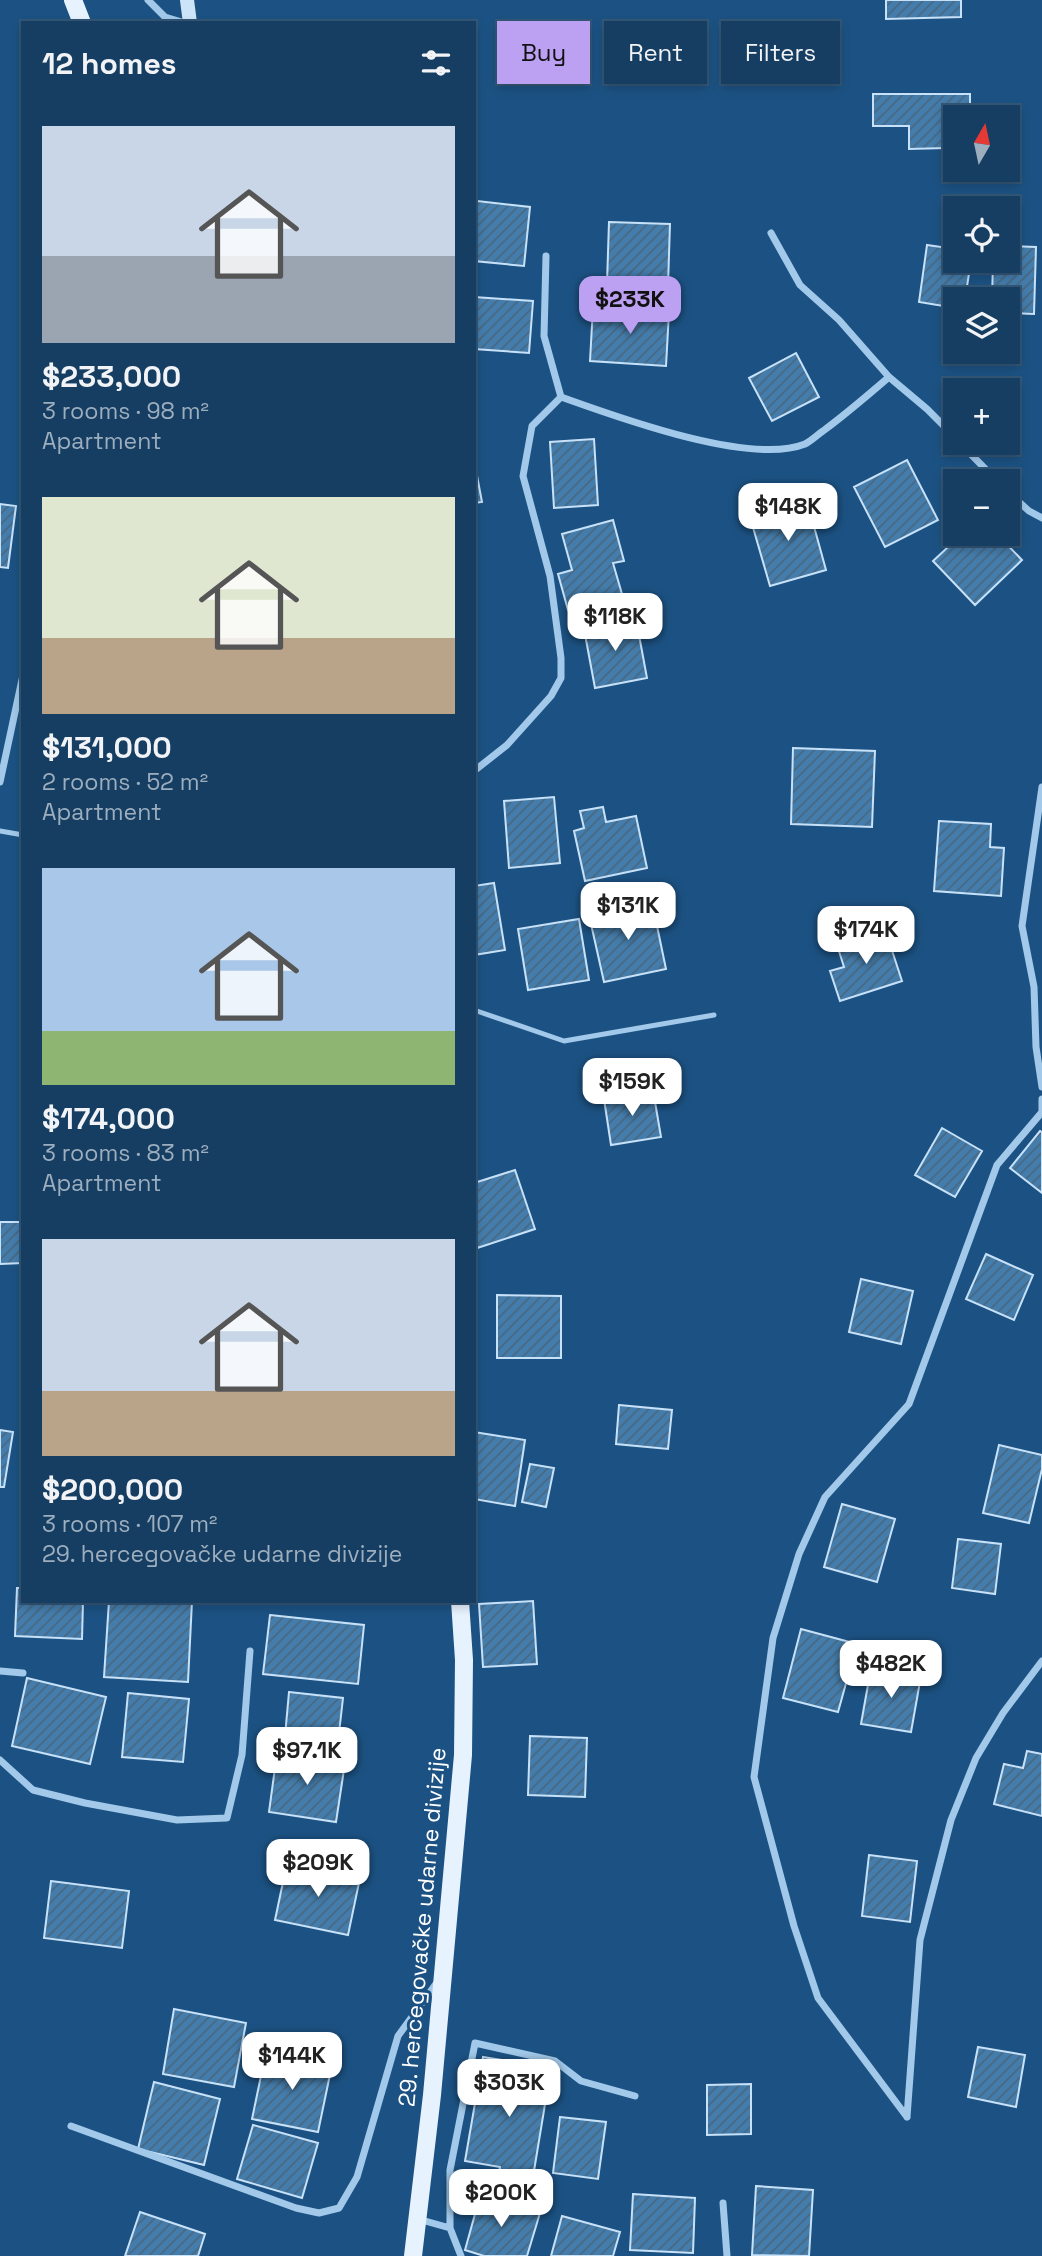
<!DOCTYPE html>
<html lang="en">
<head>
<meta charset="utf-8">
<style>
	:root { --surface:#153e62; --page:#22496b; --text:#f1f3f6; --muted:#9daebe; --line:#345777; --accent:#bca0f2 }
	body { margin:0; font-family:"Space Grotesk",sans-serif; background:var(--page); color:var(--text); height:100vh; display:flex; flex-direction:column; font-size:26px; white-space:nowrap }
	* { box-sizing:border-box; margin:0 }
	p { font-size:23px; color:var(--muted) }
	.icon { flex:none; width:38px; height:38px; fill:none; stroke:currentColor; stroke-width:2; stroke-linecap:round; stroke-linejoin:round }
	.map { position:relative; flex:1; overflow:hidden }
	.sheet { position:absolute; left:21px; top:21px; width:455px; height:1582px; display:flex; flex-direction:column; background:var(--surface); border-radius:0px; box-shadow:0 4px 10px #0003,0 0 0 2px var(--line) }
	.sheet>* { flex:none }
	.top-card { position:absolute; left:497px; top:21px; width:439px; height:63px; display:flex; gap:14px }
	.needle { width:46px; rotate:9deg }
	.tools { position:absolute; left:943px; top:105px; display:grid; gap:14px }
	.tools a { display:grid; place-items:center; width:77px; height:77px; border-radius:0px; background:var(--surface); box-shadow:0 4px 10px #0003,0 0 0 2px var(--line); font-size:35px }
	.price { position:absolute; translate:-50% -60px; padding:0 16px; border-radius:14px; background:#fff; color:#222; font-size:23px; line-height:46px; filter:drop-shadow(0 2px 4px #0008) }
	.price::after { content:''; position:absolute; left:50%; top:42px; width:21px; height:16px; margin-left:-10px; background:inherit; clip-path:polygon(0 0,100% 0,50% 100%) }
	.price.current { background:var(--accent); color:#111 }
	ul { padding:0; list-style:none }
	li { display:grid; align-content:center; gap:14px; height:371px; padding:0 21px }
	li span { display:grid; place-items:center; height:217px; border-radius:0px; color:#555 }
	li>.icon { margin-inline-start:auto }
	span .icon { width:126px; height:126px; fill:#fffc; stroke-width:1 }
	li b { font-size:30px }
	h2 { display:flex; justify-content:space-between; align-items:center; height:84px; padding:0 21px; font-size:30px }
	.tag { padding:0 24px; border-radius:0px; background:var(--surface); box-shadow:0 4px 10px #0003,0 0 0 2px var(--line); font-size:24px; line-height:63px }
	.tag.current { background:var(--accent); color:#111 }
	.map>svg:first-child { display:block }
	.building { fill:url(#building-hatch); stroke:#c7e1f8; stroke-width:2 }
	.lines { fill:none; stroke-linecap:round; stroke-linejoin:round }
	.lane { stroke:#a2c9ea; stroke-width:5 }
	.street { stroke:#a2c9ea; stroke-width:7 }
	.secondary { stroke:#cde4f8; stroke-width:14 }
	.primary { stroke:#e6f2fe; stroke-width:18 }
	.labels { text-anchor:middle; stroke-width:6; stroke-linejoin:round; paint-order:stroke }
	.street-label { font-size:23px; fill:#fff; stroke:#1c5283 }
</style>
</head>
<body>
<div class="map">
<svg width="1042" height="2256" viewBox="0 0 1042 2256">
	<defs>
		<pattern id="building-hatch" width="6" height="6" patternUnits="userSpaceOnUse" patternTransform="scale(1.75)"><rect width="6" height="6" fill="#447dac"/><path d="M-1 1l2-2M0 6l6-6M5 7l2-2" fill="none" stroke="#486781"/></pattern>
	</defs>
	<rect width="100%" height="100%" fill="#1c5283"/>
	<!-- building -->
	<path class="building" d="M886,0H961V17L886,19Z
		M873,94H970V117H956V127H946V148L909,149V126H873Z
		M477,201L530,207L524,266L474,261Z
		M609,222L670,224L668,285L607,283Z
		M927,245L956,249V261H971L965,299H956V308L919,302Z
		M1008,246L1036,247L1034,314L1008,313V299H992L993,261H1008Z
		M474,297L533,301L529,353L474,349Z
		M593,307L669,312L666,366L590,361Z
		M796,353L819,397L772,421L749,378Z
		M594,439L598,505L554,508L550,442Z
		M474,460L482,502L474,503Z
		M907,460L938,520L885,547L854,487Z
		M807,501L826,570L770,586L750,517Z
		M0,504L16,506L8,568L0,567Z
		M613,520L624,561L613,563L622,594L568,610L558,574L572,570L562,534Z
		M962,534H997L1022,560L975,605L933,561Z
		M636,619L647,678L595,688L584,629Z
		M793,748L875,751L872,827L791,824Z
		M554,797L560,863L509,868L504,801Z
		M603,807L606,822L636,816L647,868L585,881L574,831L584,828L580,811Z
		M939,821L991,824L990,847L1004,848L1001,896L934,891Z
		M494,883L505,950L474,955V886Z
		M652,902L666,969L604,982L589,915Z
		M579,919L589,980L528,990L518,929Z
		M885,929L902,981L840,1001L830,971L844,967L837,945Z
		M653,1090L661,1137L611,1145L604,1099Z
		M942,1128L982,1151L955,1197L915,1175Z
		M1040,1131L1042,1132V1193L1010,1168Z
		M515,1170L535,1229L474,1249V1183Z
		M0,1222H23V1263L0,1264Z
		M986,1254L1033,1275L1014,1320L966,1299Z
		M861,1279L913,1291L901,1344L849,1332Z
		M497,1295L561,1296V1358H497Z
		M619,1405L672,1410L668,1449L616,1444Z
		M0,1430L13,1432L4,1487H0Z
		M474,1432L525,1440L515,1506L474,1499Z
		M999,1445L1042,1455V1469L1029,1523L983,1513Z
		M530,1464L554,1468L546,1507L522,1502Z
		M842,1504L895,1519L877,1582L824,1567Z
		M958,1539L1001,1544L995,1594L952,1588Z
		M17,1588H23V1601H83L82,1639L15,1636Z
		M109,1601H192L188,1682L104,1677Z
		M533,1601L537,1664L483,1667L479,1604Z
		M270,1615L364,1625L358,1684L263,1674Z
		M801,1629L857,1644L838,1712L783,1698Z
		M871,1668L921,1676L911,1732L861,1724Z
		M27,1678L106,1697L90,1764L12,1746Z
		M289,1692L343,1698L338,1742L285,1736Z
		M128,1693L189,1699L183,1762L122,1757Z
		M530,1736L587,1738L585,1797L528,1795Z
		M1027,1751L1042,1754V1816L994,1804L1004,1764L1023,1768Z
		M277,1753L345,1763L336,1822L269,1812Z
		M869,1855L917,1861L910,1922L862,1916Z
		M287,1863L360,1878L348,1935L275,1920Z
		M51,1881L129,1891L122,1948L44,1938Z
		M174,2009L246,2023L234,2087L163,2074Z
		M978,2047L1025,2055L1016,2107L968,2097Z
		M266,2052L332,2065L318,2132L252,2119Z
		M483,2057L551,2068L531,2189L497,2184L500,2167L465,2161Z
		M154,2082L220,2099L204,2165L138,2149Z
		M751,2084V2134L707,2135V2085Z
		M560,2117L606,2122L598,2179L553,2173Z
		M253,2125L318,2143L302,2198L237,2179Z
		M756,2186L813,2190L809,2256L752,2255Z
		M633,2194L695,2198L693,2253L630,2250Z
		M480,2196L540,2213L527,2256H484L465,2250Z
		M140,2212L205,2234L198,2256H125Z
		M562,2216L620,2232L613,2256H551Z"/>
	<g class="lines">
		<!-- lane -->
		<path class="lane" d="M0,831L23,835
			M474,1010L564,1041L714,1015"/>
		<!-- street -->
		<path class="street" d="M148,0L165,17L185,23
			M771,233L800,285L839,320L889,377
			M561,397C617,417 750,466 805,444C811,441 817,435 823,431C846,414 867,396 889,377L927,409L956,438
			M960,443L997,481
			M1008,492L1029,511L1042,518
			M474,771L507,745L551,696L561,678V658L550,576L523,476L532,426L561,397L544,336L546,256
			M0,782L23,675
			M1042,787L1022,926L1034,987L1036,1047L1042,1087
			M0,1671L23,1673
			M0,1760L33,1790L85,1803L177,1820L227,1818L242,1755L250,1651
			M907,2117L818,1998L794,1926L754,1777L773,1638L799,1554L825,1497L909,1404L997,1165L1042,1112V1099
			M907,2117L920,1940L951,1820L976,1758L1003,1713L1042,1661
			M71,2126L296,2208L319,2213L339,2208L357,2177L398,2036L438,1981
			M723,2203L727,2256
			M418,2219L450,2228
			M461,2256L450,2228V2170L475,2043L555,2061L581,2081L635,2096"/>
		<!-- secondary -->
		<path class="secondary" d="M187,0L190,23"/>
		<!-- primary -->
		<path class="primary" d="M73,0L82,23
			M413,2256L432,2095L463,1755L464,1660L460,1601"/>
	</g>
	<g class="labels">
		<!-- street labels -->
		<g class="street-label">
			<text transform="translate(422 1927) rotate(-85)" y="8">29. hercegovačke udarne divizije</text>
		</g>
	</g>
</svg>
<div class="tools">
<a><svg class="needle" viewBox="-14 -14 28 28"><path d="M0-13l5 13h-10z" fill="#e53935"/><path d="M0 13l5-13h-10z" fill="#9daebe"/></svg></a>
<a><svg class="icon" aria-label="locate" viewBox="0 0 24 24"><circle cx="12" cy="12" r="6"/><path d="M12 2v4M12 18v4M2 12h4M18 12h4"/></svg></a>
<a><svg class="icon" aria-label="layers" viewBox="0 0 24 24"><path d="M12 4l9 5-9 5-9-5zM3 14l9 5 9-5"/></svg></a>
<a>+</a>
<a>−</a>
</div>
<b class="price current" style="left:630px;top:336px">$233K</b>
<b class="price" style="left:788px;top:543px">$148K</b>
<b class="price" style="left:615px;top:653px">$118K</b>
<b class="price" style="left:628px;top:942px">$131K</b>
<b class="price" style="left:866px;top:966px">$174K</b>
<b class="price" style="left:632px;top:1118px">$159K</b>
<b class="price" style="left:891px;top:1700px">$482K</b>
<b class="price" style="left:307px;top:1787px">$97.1K</b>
<b class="price" style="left:318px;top:1899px">$209K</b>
<b class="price" style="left:292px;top:2092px">$144K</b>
<b class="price" style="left:509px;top:2119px">$303K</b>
<b class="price" style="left:501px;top:2229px">$200K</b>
<div class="top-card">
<a class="tag current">Buy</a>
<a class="tag">Rent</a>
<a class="tag">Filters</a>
</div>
<section class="sheet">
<h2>12 homes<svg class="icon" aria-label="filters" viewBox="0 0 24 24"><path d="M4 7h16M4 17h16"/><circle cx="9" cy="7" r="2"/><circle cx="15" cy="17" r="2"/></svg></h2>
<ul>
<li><span style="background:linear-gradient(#c9d6e8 60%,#9aa5b1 0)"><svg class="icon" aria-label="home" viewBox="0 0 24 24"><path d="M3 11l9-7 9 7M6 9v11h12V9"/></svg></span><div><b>$233,000</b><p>3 rooms · 98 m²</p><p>Apartment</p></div></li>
<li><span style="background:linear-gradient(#dfe7d0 65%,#b9a48a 0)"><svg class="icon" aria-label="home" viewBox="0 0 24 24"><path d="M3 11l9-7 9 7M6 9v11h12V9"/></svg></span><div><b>$131,000</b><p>2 rooms · 52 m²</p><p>Apartment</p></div></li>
<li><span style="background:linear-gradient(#a9c7e8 75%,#8fb573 0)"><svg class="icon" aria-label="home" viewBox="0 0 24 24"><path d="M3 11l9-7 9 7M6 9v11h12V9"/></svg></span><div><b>$174,000</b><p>3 rooms · 83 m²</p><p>Apartment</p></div></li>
<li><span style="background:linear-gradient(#c9d6e8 70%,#b9a48a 0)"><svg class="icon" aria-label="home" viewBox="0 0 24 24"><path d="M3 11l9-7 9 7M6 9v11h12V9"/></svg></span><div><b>$200,000</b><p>3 rooms · 107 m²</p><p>29. hercegovačke udarne divizije</p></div></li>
</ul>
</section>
</div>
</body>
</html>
